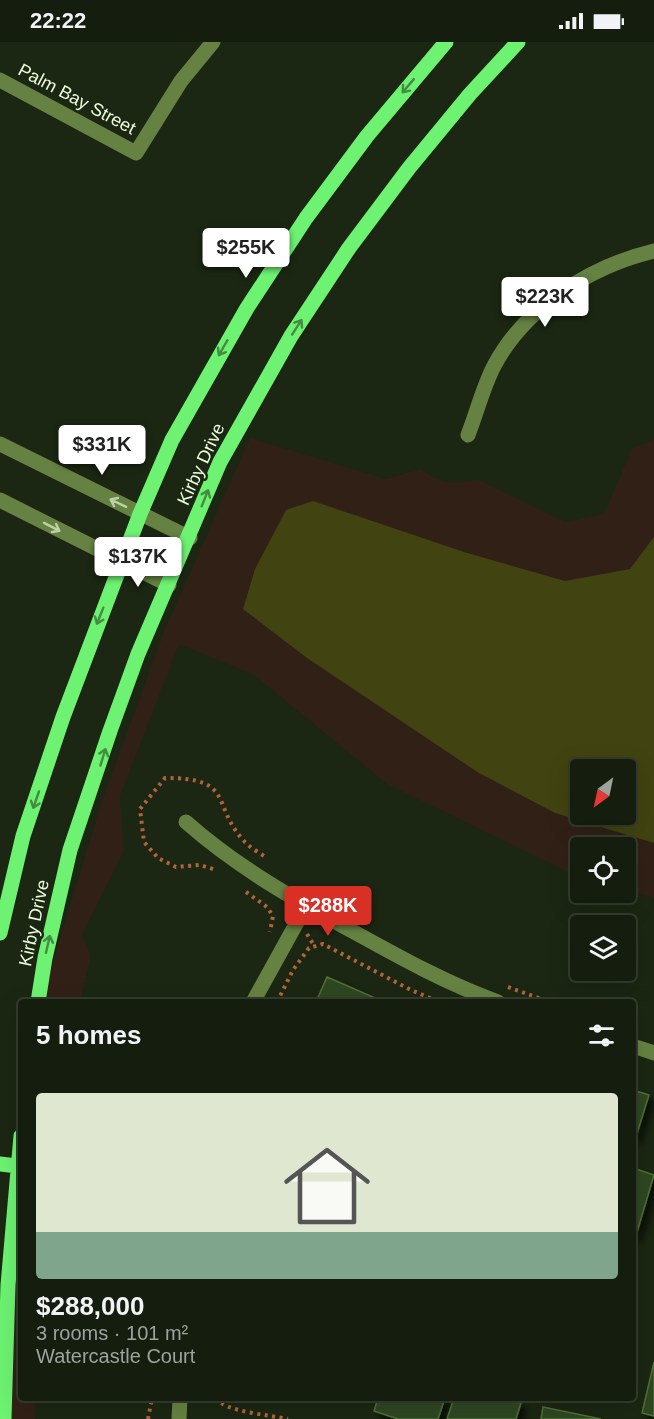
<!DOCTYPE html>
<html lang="en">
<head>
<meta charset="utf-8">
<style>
	:root { --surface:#141d0e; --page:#212a1c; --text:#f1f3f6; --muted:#9da29e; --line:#333b2e; --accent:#d93025 }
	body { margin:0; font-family:Helvetica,sans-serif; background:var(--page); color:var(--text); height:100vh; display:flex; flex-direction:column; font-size:22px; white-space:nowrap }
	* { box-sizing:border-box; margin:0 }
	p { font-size:20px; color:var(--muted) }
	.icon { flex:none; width:33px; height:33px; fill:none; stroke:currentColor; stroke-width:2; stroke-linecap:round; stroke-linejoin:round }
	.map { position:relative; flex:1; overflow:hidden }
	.drawer { position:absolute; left:18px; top:957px; width:618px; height:402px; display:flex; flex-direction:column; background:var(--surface); border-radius:6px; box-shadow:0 6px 24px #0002,0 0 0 2px var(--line) }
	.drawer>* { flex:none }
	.needle { width:39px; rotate:213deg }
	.buttons { position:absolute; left:570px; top:717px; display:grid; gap:12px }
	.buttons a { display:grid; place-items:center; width:66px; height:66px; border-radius:6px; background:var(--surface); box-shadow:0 6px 24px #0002,0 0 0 2px var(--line); font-size:30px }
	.price { position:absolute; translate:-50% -51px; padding:0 14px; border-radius:6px; background:#fff; color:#222; font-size:20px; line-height:39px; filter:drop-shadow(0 2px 3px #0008) }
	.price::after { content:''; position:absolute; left:50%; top:36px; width:18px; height:14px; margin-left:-9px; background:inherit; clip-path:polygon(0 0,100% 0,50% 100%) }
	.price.active { background:var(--accent); color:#fff }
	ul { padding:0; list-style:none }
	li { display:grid; align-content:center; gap:12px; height:318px; padding:0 18px }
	li span { display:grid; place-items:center; height:186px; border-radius:6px; color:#555 }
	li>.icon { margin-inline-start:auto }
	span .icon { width:108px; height:108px; fill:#fffc; stroke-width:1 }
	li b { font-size:26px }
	h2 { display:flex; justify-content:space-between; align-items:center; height:72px; padding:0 18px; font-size:26px }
	.status { display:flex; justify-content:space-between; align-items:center; height:42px; padding:0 30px; background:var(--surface); direction:ltr }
	.status svg { height:16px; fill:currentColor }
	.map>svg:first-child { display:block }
	.green { fill:#312016; fill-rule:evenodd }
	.water { fill:#414310; fill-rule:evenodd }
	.building { fill:#2f4720; stroke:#4c7034; stroke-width:1.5; filter:url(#shadow) }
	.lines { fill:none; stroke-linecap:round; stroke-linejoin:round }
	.path { stroke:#b0643c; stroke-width:4; stroke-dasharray:3 4.5; stroke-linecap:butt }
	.minor { stroke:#658242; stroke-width:15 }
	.major { stroke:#6df272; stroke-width:15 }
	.oneway { stroke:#448c42 }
	.oneway2 { stroke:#bcd1a6 }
	.labels { text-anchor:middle; stroke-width:5; stroke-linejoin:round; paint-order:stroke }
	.street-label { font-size:18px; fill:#ebfcdc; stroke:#1b2712 }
</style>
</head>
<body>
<div class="status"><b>22:22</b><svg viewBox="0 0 49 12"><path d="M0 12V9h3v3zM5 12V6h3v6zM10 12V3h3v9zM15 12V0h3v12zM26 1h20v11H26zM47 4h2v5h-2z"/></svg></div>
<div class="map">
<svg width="654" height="1377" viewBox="0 0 654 1377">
	<defs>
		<filter id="shadow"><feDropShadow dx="5.5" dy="5.5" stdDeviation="3" flood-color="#0009"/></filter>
	</defs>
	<rect width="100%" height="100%" fill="#1b2712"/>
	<!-- green -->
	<path class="green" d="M250,396L386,437L421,427C440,441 455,445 477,437L565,480L604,472L632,407L654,397V856L626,847V806H580V834L570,831L387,742L254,633L179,602L120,754L124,809L82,892L91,914L80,960H45L47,939L102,759L165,587ZM580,728H626V772H580Z
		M21,1158V1356H36L35,1377H11Z"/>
	<!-- water -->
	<path class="water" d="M313,459L464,510L565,539L630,527L654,495V801L555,771L479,731L307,616L243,567L255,527L286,468ZM580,728H626V772H580Z"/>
	<!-- building -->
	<path class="building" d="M327,935L380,958L379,960H316Z
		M633,1048L649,1053L635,1098L633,1097Z
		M633,1126L654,1133L635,1197L633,1196Z
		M654,1320V1374L642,1371Z
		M378,1356H445L438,1377H398L374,1369Z
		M454,1356H505L521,1361L516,1377H447Z
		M543,1365L601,1377H541Z"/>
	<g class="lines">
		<!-- path -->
		<path class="path" d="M213,827L200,823L176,825L158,816L144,800L140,767L165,736C236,736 210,762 244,799C250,806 260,811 267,816
			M246,850L267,865L273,874L270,890
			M307,892L315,905
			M508,945L550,960
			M277,960L293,928L309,906L323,902L411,948L439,960
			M216,1356C224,1370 271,1373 288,1377
			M148,1377L152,1356"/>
		<!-- minor -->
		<path class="minor" d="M0,38L136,111L181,39L213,0
			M468,393C477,370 483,345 494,324C525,265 591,224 654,209
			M0,402L190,496
			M0,458L169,543
			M186,780C237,825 295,858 354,890C401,916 448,942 498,960
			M253,960L306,864
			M633,1004L654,1011
			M179,1377L180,1356"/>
		<!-- major -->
		<path class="major" d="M0,891L23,794L63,675L140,472L172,398L247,266L306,176L367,94L446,0
			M38,960L45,916L70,808L110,689L138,612L220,420L291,294L349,206L409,126L470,52L518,0
			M0,1122L17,1124
			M4,1377L8,1243L21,1094"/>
	</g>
	<!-- one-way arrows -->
	<defs><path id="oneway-shaft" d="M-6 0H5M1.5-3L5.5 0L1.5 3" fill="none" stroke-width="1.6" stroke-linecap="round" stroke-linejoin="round" transform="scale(1.5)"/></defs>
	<g class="oneway">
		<use href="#oneway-shaft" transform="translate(408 44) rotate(130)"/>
		<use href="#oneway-shaft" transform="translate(297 285) rotate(-57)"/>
		<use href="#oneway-shaft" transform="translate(223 306) rotate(120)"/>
		<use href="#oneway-shaft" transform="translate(205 456) rotate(-68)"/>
		<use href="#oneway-shaft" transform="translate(100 574) rotate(112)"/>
		<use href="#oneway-shaft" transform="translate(103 715) rotate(-73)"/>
		<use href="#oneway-shaft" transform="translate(36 758) rotate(109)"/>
		<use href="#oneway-shaft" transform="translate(48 902) rotate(-77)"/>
	</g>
	<g class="oneway2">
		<use href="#oneway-shaft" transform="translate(118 461) rotate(-154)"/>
		<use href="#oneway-shaft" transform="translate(52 485) rotate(27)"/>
	</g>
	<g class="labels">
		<!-- street labels -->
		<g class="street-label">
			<text transform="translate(77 57) rotate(28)" y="6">Palm Bay Street</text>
			<text transform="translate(201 422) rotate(-65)" y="6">Kirby Drive</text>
			<text transform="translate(34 881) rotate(-78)" y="6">Kirby Drive</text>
		</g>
	</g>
</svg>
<div class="buttons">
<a><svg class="needle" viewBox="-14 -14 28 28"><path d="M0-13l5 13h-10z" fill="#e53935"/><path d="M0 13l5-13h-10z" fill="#9da29e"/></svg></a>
<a><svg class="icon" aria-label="locate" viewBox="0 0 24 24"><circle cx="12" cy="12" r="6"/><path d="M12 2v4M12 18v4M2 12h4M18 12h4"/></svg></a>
<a><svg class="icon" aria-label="layers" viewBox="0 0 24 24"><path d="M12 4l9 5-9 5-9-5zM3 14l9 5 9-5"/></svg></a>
</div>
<b class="price" style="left:246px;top:237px">$255K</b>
<b class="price" style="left:545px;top:286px">$223K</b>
<b class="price" style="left:102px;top:434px">$331K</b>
<b class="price" style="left:138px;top:546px">$137K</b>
<b class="price active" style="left:328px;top:895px">$288K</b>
<section class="drawer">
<h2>5 homes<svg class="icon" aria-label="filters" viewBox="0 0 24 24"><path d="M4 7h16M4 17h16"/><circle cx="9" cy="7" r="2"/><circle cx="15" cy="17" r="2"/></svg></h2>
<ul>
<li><span style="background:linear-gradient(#dfe7d0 75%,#7fa58c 0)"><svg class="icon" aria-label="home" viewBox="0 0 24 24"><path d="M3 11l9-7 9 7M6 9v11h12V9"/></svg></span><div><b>$288,000</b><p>3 rooms · 101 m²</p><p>Watercastle Court</p></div></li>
</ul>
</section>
</div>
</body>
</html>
